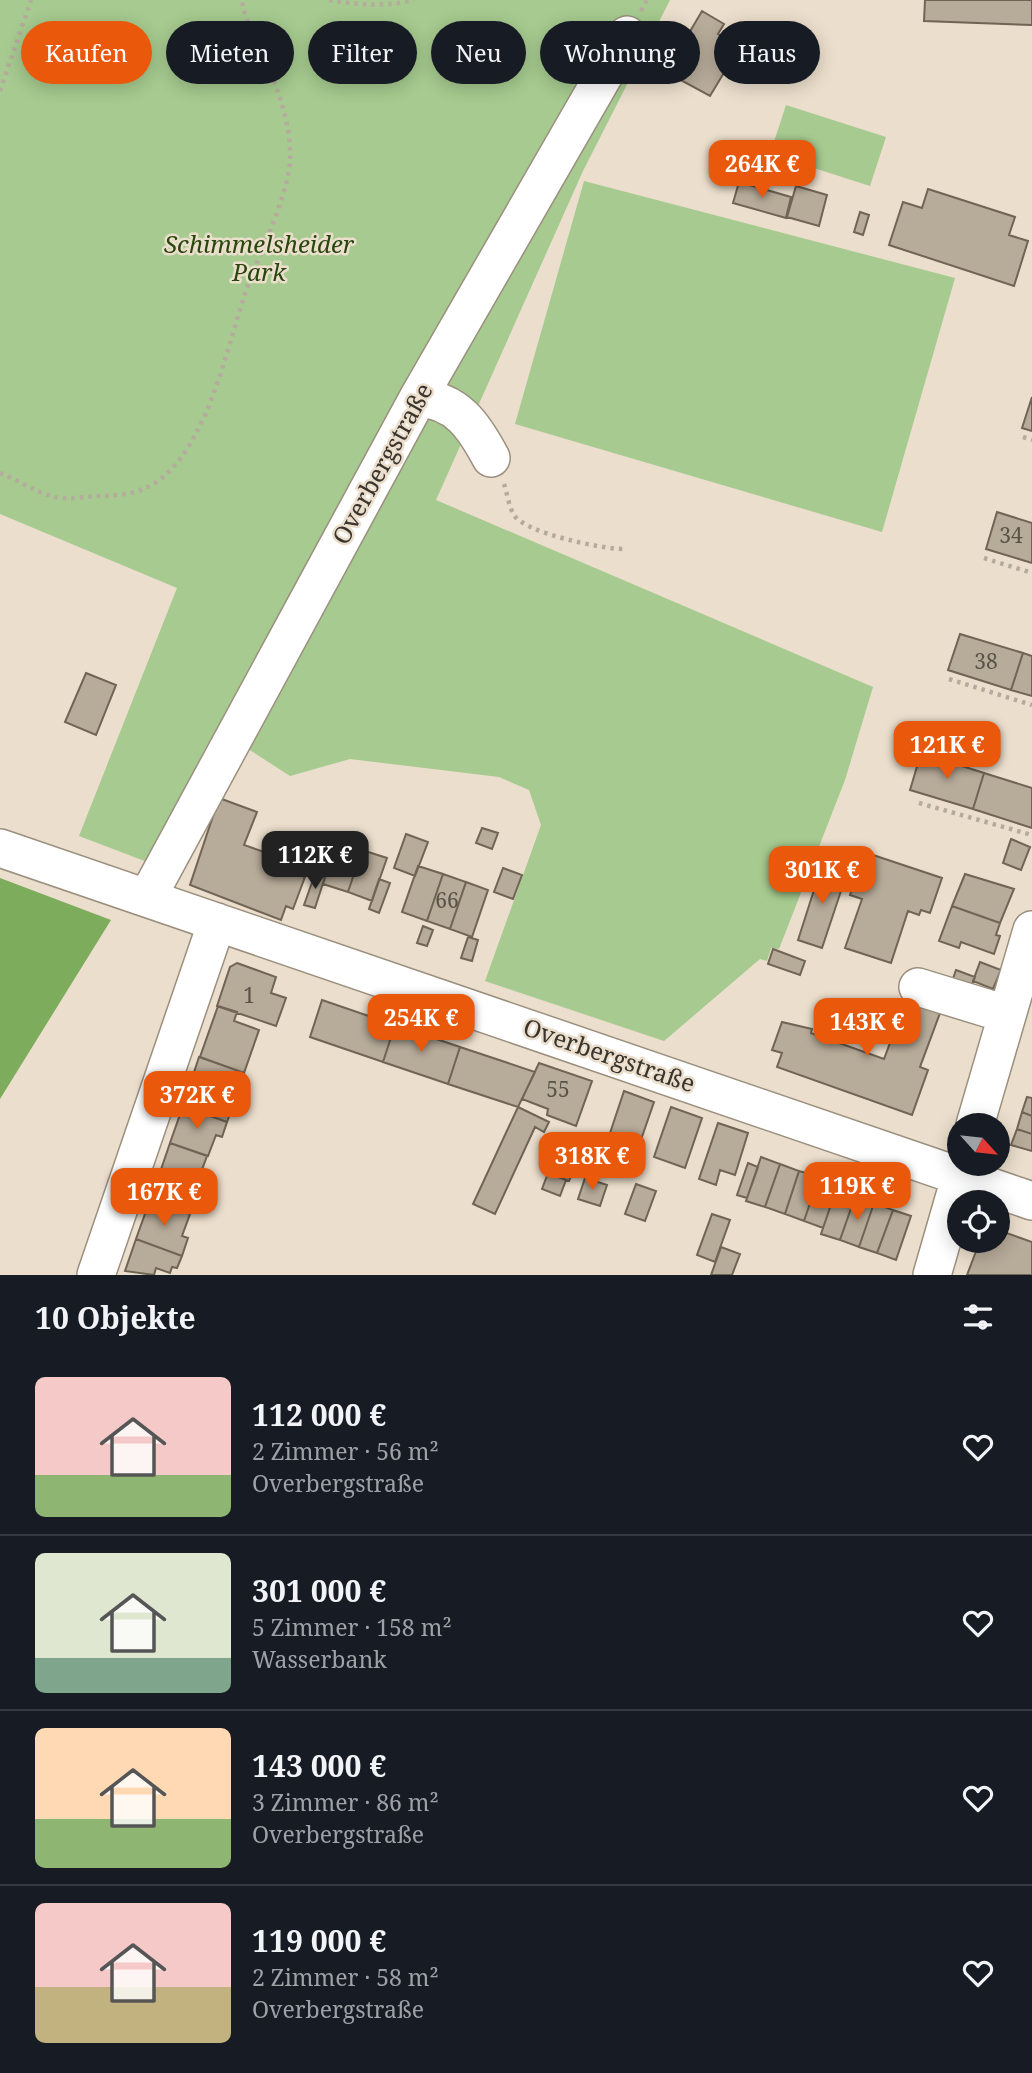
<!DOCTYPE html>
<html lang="de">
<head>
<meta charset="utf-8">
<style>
	:root { --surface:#171b24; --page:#242831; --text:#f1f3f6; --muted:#9ea1a6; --line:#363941; --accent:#ea580c }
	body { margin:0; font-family:"Noto Serif",serif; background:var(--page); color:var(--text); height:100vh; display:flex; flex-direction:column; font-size:26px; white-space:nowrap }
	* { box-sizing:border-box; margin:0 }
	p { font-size:23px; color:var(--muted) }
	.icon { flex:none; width:38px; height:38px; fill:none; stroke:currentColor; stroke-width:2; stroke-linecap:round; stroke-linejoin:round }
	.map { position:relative; height:1275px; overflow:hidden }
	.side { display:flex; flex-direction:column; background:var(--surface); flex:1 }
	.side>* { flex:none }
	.top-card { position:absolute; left:21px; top:21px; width:990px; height:63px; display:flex; gap:14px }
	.needle { width:46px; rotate:117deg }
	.fabs { position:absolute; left:947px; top:1113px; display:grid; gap:14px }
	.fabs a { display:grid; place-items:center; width:63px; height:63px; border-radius:50%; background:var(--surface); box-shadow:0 4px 18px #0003; font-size:35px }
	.price { position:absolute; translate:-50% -60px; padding:0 16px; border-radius:14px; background:var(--accent); color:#fff; font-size:23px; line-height:46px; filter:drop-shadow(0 2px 4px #0008) }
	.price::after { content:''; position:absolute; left:50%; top:42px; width:21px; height:16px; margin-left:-10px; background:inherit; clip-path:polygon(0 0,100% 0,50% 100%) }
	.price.active { background:#222; color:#fff }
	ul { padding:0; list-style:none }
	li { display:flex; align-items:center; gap:21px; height:175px; padding:0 35px }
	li+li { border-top:2px solid var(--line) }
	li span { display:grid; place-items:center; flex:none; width:196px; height:140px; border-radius:10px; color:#555 }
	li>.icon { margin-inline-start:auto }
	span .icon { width:84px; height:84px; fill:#fffc; stroke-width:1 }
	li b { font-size:30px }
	h2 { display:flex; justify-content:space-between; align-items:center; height:84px; padding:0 35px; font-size:30px }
	.pill { padding:0 24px; border-radius:32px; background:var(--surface); box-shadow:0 4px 18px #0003; font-size:24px; line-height:63px }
	.pill.active { background:var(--accent); color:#fff }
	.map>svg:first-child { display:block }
	.green { fill:#a6ca8f }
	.forest { fill:#7eac5d }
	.building { fill:#b7ab99; stroke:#706454; stroke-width:2 }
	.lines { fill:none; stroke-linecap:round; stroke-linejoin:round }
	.minor-casing { stroke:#9b8f7e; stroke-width:40 }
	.path { stroke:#b5ab9c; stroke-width:4.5; stroke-dasharray:3.5 5; stroke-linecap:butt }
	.minor { stroke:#fff; stroke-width:37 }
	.labels { text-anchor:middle; stroke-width:5; stroke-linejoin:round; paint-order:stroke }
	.number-label { font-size:21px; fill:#585248 }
	.park-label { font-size:24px; font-style:italic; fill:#28460d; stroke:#ebdecc }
	.street-label { font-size:24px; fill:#39342d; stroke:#ebdecc }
</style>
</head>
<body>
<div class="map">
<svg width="1032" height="1275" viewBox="0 0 1032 1275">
	<rect width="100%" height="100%" fill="#ebdecc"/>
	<!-- green -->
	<path class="green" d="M0,0H670L583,171L436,500L873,687L845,780L779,949L771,948L767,961L760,959L664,1041L485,981L541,825L529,790L499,777L350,759L290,776L242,745L163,868L79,836L177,588L0,514Z
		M786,105L886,137L870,186L770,154Z
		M584,181L955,278L882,532L515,424Z"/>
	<!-- forest -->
	<path class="forest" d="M0,878L111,920L0,1099Z"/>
	<!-- building -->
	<path class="building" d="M925,0H1032V25L924,21Z
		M702,11L724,24L718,34L732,42L724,56L731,61L710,96L666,72Z
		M739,182L791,197L786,218L733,203Z
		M796,186L827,195L819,226L787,217Z
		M928,189L1015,217L1009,235L1028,241L1014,286L889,245L903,202L922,208Z
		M860,212L869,215L863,235L854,232Z
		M1032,397V431L1022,428Z
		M997,512L1032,523V563L986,549Z
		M960,634L1023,653L1011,690L948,670Z
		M1023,653L1032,656V696L1011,690Z
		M86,673L116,685L96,735L65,722Z
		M921,753L984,773L973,809L910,790Z
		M984,773L1032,788V828L973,809Z
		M219,798L257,812L244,845L267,853L269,849L301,861L295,874L305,877L293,909L286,906L281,920L190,885Z
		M482,828L498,833L492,849L476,843Z
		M406,834L428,842L415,876L394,868Z
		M1011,839L1030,847L1021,870L1003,863Z
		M337,842L362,850L348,892L323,884Z
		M362,850L387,858L372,901L348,892Z
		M864,852L942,878L930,913L921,910L919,915L908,911L891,963L845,948L862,899L850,895Z
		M822,865L847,873L822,948L798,940Z
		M418,866L443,874L427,921L402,912Z
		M503,868L522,875L513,899L494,892Z
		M315,874L325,877L315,908L304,905Z
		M443,874L466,882L450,929L427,921Z
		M965,874L1014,889L1000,923L952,906Z
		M379,879L390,883L379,913L369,909Z
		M466,882L488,890L472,937L450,929Z
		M952,906L1000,923L996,935L1000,936L994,954L961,942L959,948L939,941Z
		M423,926L433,930L427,946L417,943Z
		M468,937L478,940L472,961L461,958Z
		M773,949L805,961L800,975L768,964Z
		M980,962L1001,970L993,989L973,981Z
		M237,963L276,977L271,993L286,998L276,1026L217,1006L230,967Z
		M956,970L975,977L967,997L949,990Z
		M909,992L943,1005L920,1067L928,1070L912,1115L777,1067L782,1053L772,1050L782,1022L812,1029L811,1033L884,1059Z
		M322,1000L395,1025L383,1062L310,1037Z
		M218,1006L237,1012L234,1021L259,1030L244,1073L200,1057Z
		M395,1025L460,1047L448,1084L383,1062Z
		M460,1047L535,1072L518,1107L448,1084Z
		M199,1057L239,1071L231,1095L236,1097L227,1122L183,1106Z
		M539,1063L592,1081L576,1126L547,1115L548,1109L522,1099Z
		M624,1091L654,1102L635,1157L624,1153L627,1145L608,1139Z
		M1027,1097L1032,1098V1116L1022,1112Z
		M183,1106L227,1122L222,1137L216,1135L208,1156L170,1143Z
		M518,1107L549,1122L544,1132L535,1127L495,1214L473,1204Z
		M671,1107L702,1118L685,1168L654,1157Z
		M1022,1112L1032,1116V1134L1017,1129Z
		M718,1123L748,1133L735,1175L720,1170L716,1185L699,1179Z
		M1017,1129L1032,1134V1151L1011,1145Z
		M600,1136L608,1139L602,1157L593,1154Z
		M170,1143L207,1156L200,1175L206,1177L195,1207L153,1193Z
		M557,1155L577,1163L569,1181L550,1174Z
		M761,1157L780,1164L765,1207L746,1201Z
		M748,1163L758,1167L747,1198L737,1195Z
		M780,1164L799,1171L785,1214L765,1207Z
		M799,1171L819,1177L804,1221L785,1214Z
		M548,1173L566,1180L560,1196L542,1189Z
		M819,1177L838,1184L823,1228L804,1221Z
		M585,1178L607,1185L600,1206L578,1199Z
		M636,1184L656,1191L645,1221L625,1214Z
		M836,1190L855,1197L840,1240L821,1234Z
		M855,1197L874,1203L859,1247L840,1240Z
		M150,1200L190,1214L182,1236L188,1238L182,1256L136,1239Z
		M874,1203L893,1210L877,1253L859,1247Z
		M893,1210L911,1216L896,1260L877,1253Z
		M712,1214L730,1220L715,1262L697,1255Z
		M998,1230L1032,1242V1275H967L980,1241H998Z
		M136,1239L182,1256L177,1268L172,1267L170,1273L156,1268L154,1275L125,1271Z
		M721,1247L740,1254L732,1275H711Z"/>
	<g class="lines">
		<!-- minor casing -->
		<g class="minor-casing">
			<path id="minor" d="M418,398C457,400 474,426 491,458
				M0,848L1032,1201
				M147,898L418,398L627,35
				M918,987L1006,1014
				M975,1125L1032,930
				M96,1275L217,922
				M932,1275L964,1164"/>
		</g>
		<!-- path -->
		<path class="path" d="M329,0C358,5 385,7 414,0
			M641,11L647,0
			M0,91L31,0
			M1023,437L1032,440
			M0,473C18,480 35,492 54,497C66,500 83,497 96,496C110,496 129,495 143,489C203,466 226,351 244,297C257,257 287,201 290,161C292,121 273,75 256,39C249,25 244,16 242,0
			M504,484C507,493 509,507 514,515C525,533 602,549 623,549
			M984,558L1032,573
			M949,679L1032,705
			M919,803L1032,835"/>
		<!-- minor -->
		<use href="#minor" class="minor"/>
	</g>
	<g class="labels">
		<!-- number labels -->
		<g class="number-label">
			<text x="1011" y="543">34</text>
			<text x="986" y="669">38</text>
			<text x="447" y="908">66</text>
			<text x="249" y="1003">1</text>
			<text x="558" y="1097">55</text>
		</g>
		<!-- park labels -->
		<g class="park-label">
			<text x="259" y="253">Schimmelsheider<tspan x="259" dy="28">Park</tspan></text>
		</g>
		<!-- street labels -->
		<g class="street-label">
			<text transform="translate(383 464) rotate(-61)" y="8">Overbergstraße</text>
			<text transform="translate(609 1056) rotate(19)" y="8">Overbergstraße</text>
		</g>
	</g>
</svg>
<div class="fabs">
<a><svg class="needle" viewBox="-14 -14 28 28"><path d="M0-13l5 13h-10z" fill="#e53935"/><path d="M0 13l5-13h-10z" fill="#9ea1a6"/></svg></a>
<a><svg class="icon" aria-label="locate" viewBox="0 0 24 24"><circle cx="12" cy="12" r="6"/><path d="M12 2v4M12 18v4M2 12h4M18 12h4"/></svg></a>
</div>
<b class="price" style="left:762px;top:200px">264K €</b>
<b class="price" style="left:947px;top:781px">121K €</b>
<b class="price active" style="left:315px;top:891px">112K €</b>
<b class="price" style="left:822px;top:906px">301K €</b>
<b class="price" style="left:421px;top:1054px">254K €</b>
<b class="price" style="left:867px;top:1058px">143K €</b>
<b class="price" style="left:197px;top:1131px">372K €</b>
<b class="price" style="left:592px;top:1192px">318K €</b>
<b class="price" style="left:857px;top:1222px">119K €</b>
<b class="price" style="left:164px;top:1228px">167K €</b>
<div class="top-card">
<a class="pill active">Kaufen</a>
<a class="pill">Mieten</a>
<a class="pill">Filter</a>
<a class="pill">Neu</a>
<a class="pill">Wohnung</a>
<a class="pill">Haus</a>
</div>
</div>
<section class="side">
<h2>10 Objekte<svg class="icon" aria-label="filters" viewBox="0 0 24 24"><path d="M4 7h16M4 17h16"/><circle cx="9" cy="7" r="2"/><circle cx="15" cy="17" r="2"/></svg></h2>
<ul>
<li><span style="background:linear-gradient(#f6c9c9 70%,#8fb573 0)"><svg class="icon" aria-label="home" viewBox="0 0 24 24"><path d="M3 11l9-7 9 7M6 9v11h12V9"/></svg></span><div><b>112 000 €</b><p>2 Zimmer · 56 m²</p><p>Overbergstraße</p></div><svg class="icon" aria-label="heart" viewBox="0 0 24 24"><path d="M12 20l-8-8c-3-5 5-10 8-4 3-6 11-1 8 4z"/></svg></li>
<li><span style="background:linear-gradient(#dfe7d0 75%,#7fa58c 0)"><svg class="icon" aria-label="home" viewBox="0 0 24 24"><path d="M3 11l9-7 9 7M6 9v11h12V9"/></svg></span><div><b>301 000 €</b><p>5 Zimmer · 158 m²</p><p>Wasserbank</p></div><svg class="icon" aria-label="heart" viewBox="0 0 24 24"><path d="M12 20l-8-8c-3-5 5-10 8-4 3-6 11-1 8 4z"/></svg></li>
<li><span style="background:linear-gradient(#ffd9b3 65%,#8fb573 0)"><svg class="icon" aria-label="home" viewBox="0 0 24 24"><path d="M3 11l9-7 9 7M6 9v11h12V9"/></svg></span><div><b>143 000 €</b><p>3 Zimmer · 86 m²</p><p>Overbergstraße</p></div><svg class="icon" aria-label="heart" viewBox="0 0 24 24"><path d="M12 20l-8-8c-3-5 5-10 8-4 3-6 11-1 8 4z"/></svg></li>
<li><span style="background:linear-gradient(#f6c9c9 60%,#c2b280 0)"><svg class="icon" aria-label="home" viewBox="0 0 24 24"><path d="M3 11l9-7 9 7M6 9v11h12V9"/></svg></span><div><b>119 000 €</b><p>2 Zimmer · 58 m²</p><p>Overbergstraße</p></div><svg class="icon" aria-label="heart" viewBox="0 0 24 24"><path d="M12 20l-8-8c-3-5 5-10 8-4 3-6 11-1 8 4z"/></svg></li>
</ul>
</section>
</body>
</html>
